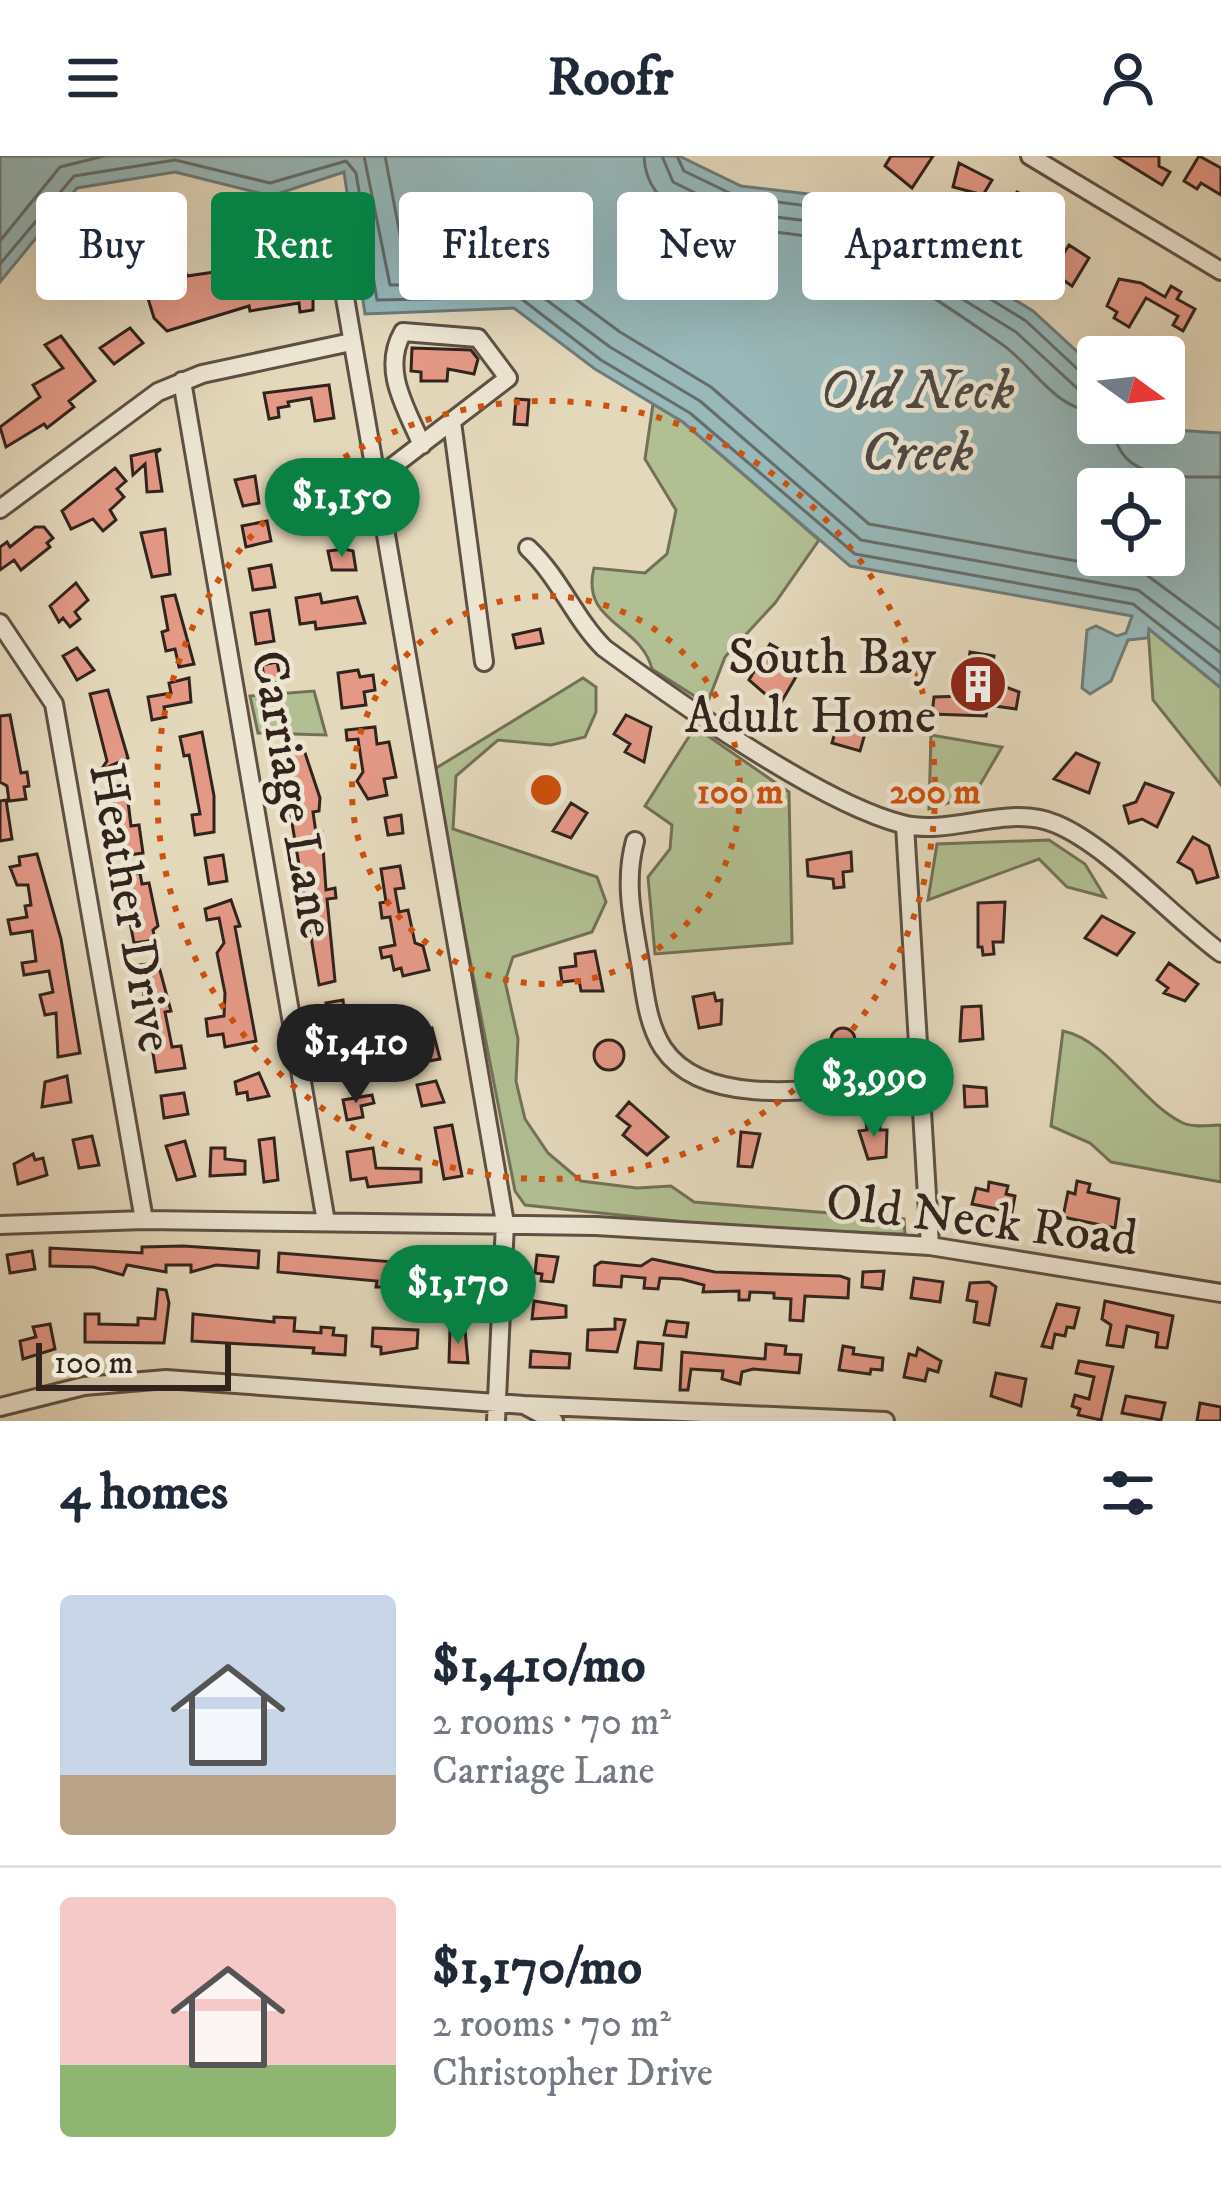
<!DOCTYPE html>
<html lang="en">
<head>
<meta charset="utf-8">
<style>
	:root { --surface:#fff; --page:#f2f2f3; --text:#1f2937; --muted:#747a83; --line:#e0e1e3; --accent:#0b8043 }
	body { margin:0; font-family:"IM FELL DW Pica",serif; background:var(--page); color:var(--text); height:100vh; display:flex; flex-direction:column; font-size:45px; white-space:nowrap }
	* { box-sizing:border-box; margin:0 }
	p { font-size:39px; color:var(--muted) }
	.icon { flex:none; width:66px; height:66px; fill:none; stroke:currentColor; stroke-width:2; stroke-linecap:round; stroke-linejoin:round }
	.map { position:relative; height:1265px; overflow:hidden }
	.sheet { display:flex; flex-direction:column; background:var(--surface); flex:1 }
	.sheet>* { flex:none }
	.guide { position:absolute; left:36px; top:36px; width:1149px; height:108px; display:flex; gap:24px }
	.needle { width:78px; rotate:105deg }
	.buttons { position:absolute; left:1077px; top:180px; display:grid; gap:24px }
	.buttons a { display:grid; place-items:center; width:108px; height:108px; border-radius:12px; background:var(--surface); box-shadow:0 12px 48px #0002; font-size:60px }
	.scale { position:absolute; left:36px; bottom:30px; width:195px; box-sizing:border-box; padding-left:12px; border:6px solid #32231d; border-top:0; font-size:33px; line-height:42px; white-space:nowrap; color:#32231d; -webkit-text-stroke:9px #ede6d3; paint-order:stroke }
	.price { position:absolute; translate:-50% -102px; padding:0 27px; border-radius:42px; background:var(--accent); color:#fff; font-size:39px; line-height:78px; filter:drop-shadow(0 3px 6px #0008) }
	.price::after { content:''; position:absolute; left:50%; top:72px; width:36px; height:27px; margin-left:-18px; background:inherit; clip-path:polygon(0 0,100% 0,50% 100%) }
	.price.on { background:#222; color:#fff }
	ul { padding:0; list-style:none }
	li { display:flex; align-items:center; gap:36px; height:300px; padding:0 60px }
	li+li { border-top:3px solid var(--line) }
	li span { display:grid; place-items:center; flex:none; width:336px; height:240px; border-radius:12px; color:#555 }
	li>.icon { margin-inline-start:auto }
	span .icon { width:144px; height:144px; fill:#fffc; stroke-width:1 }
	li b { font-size:51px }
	h2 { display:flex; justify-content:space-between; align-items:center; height:144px; padding:0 60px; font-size:51px }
	.chip { padding:0 42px; border-radius:12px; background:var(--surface); box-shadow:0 12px 48px #0002; font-size:42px; line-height:108px }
	.chip.on { background:var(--accent); color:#fff }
	header { display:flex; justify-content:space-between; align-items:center; height:156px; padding:0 60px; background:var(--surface); font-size:54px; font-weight:800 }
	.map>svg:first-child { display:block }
	.green { fill:#b1bf92; stroke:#727158; stroke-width:3 }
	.water { fill:#98b8b9; stroke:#6f7c7b; stroke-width:3; fill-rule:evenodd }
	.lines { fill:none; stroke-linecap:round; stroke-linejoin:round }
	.shore { stroke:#656e6b; stroke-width:3 }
	.building { fill:#e49987; stroke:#32231d; stroke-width:3 }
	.minor-casing { stroke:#5e5044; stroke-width:22 }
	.minor { stroke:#ede6d3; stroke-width:16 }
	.ring { fill:none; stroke:#cd510f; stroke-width:6; stroke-dasharray:6 12 }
	.labels { text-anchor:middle; stroke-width:9; stroke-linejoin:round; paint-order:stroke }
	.poi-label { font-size:51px; fill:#32231d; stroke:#ede6d3; text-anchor:end }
	.street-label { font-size:51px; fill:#32231d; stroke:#ede6d3 }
	.water-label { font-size:54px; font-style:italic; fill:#4c4844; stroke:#ede6d3 }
	.centre { fill:#cd510f; stroke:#ede6d3; stroke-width:6 }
	.ring-label { font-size:36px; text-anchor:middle; font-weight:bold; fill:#cd510f; stroke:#ede6d3; stroke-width:9; stroke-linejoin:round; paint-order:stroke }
</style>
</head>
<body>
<header><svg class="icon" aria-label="menu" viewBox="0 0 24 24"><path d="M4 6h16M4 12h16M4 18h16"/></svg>Roofr<svg class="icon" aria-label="person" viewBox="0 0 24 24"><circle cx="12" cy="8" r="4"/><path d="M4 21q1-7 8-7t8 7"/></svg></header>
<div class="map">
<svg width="1221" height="1265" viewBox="0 0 1221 1265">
	<rect width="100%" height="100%" fill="#e4d8bb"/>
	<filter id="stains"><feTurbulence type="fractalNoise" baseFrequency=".00167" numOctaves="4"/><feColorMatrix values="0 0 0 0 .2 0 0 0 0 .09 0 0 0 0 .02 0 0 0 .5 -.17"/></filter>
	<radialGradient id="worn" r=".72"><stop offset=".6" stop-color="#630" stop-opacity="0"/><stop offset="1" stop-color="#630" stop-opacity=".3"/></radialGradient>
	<!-- green -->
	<path class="green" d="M653,248L683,266L819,384L775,447L725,501L707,548L652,513C641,468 580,467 594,412L645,417L667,398L676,354L645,303Z
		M1148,472L1221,532V629L1153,544Z
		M583,522L596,531V556L585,581L551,589L498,584L456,620L453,673L597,721L606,746L592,776L513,801L505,825L518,883L516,925L525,963L548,997L581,1025L637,1032L671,1030L694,1046L904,1063L905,1078L742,1072L525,1049L515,1035L433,614Z
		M314,535L326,579L258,577L250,540Z
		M695,571L789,636L792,787L655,798L648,721L670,693L672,669L645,650Z
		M931,579L1002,591L974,639L929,653Z
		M1049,684L1085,708L1105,741L1067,731L1039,703L928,744L937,688Z
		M1063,875C1108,884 1141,947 1183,967C1194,972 1209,969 1221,969V1026L1111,1006L1090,987L1051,970Z"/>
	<!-- water -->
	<path class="water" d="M0,0H679L741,30L851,43L1033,155L1098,215V267H1153L1160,273L1221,277V532L1149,473L1148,482L1128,484L1111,525L1090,538L1082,532L1087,474L1096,470L1117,480L1126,477L1132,460L850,410L683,266L595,213L514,152L365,158L344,16L271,40L175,16L77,32L0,126ZM1164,333V399H1098V333Z"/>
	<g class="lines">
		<!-- shore -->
		<path class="shore" d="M364,0L390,129L525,128L610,191L700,245L861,384L1138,434L1221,497
			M385,0L406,110L532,111L620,176L711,231L869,368L1144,417L1221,474
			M644,0C647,88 786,66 838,88C882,106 962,160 1003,189C1034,211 1056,255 1098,256
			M662,0L673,26L734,56L842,69L1016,176L1078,233L1098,238
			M677,0L684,15L738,41L847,55L1026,165L1085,220L1098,223
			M0,85L60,11L104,0
			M0,108L74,20L175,4L270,27L346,5L356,17L377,144L519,141L601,204L690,257L855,398L1133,448L1221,517
			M1113,267C1115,326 1177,321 1221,321"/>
	</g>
	<!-- building -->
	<path class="building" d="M891,0H933L912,32L885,10Z
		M1115,0H1159V10L1170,16L1162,29Z
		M1199,0L1221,12V39L1201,27L1197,33L1184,25Z
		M959,7L992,24L983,39L953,31Z
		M1017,36L1041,47L1038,52L1053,61L1045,75L1038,72L1032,84L1028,82L1017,99L1018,79L999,76Z
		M1069,89L1089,102L1072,130L1052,116Z
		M181,104L187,120L214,116L224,122L227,137L263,123L264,131L279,132L313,127V154L300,156L299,147L250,155L249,150L167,175L154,162L146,136L169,129L163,109Z
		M1119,123L1141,127L1165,141L1171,130L1181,136L1177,143L1195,153L1183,175L1173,169L1178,160L1146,142L1129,171L1114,162L1117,156L1107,150Z
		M130,172L143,187L114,208L100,192Z
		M61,180L95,225L69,245L74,251L47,272L44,268L6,291L0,271L40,241L33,229L63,212L45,189Z
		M412,192L471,194L478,203L474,218L448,213L447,225H421V216L411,215Z
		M329,229L334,262L315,265L311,242L288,246L289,250L278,252L279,261L269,263L264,237Z
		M516,243L529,244L527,269L514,268Z
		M161,293L156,297L162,335L147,336L145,308L133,319L131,300Z
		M334,306L341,332L325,336L322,325L314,321L293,326L291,315Z
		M115,312L126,325L117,333L124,341L110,354L116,364L103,375L93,363L71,373L62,355Z
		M255,320L259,347L243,350L235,324Z
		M346,353L349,374L333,377L331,368L323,369L321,355Z
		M267,365L271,385L246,391L242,370Z
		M35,371H44L53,382L47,387L50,391L21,414L14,404L0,414V391L7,386L10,391Z
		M165,373L170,418L152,421L141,377Z
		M344,393L353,395L356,414H332L328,395Z
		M271,409L275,431L253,434L249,413Z
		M76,427L88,444L75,456L80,463L70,471L63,462L59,466L50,450Z
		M320,438L322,447L357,441L365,467L316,473L315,466L300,468L296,442Z
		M175,439L194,508L179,511L175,493L166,495L162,476L168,474L162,441Z
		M269,454L274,485L256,488L251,457Z
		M540,473L543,487L516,492L513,479Z
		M770,488L804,507L779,550L749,524Z
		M77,492L94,514L77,524L63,500Z
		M970,496L994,500L990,525L1019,536L1016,553L988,549L986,560L932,558L934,541L964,540Z
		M277,506L281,526L265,528L262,509Z
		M358,514L360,521L373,519L375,534L364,536L366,549L342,552L338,517Z
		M189,522L191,546L164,551L166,561L152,564L148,541L171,537L169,527Z
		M108,534L128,602L101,614L107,605L90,538Z
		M10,559L21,617L27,616L29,630L24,631L26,643L9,645L7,630L0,626V560Z
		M626,559L651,571L644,606L625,596L630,588L614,578Z
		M838,566L866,574L860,595L832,587Z
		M375,571L377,588L389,586L396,621L384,623L387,639L368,643L357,625L363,616L358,583L347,584L346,574Z
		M202,576L214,640V676L195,679L192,659L200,658L189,599L184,600L180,581Z
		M302,588L320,642L319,655L313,656L316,677L322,676L326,734L335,732L336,742L327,743L335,825L319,829L286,631L295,629L287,591Z
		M1076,597L1099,607L1089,637L1054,623Z
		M1145,627L1173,637L1157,671L1142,663L1129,667L1124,650L1136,646Z
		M126,629L131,670L139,669L143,697L122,700L119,653H114L110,631Z
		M6,644L12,683L0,685V645Z
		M571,647L587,657L571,682L553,675Z
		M401,659L403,677L388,679L385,662Z
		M1193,681L1209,690L1218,721L1197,727L1192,714L1178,706Z
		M851,696L852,715L843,716L844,731L834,732L833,723L808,720L807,704Z
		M37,698L61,783L80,897L58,901L56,857L45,859L40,839L53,836L49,815L24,819L22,807L36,805L32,775L11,778L8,764L27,761L25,750L31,749L28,729H17L10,711L20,709L19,701Z
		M223,699L227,725L209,728L205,702Z
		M400,710L404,732L395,733L399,756L408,754L415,787L423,790L429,814L403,820L401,812L394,814L391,800L382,802L380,792L395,789L390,761L382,762L380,747L386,746L381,713Z
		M140,717L142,728L149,727L158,770L153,774L155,784L134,787L121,720Z
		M231,744L240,770L235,771L256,885L225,891L223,878L208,880L206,863L224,860L225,837L217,797L224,787L219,762L207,764L205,753Z
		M1005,746L1003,786H993L994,798L983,799L982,791H978V747Z
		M1102,760L1134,777L1117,799L1085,782Z
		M595,795L603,835H581L579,824L562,826L560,812L576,810L575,798Z
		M158,807L171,855L165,856L172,891L181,890L185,912L156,916L139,809Z
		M1169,807L1198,828L1185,845L1164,837L1168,832L1157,824Z
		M714,837L716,845L722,844L721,868L699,872L693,841Z
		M343,844L344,853L350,852L353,869L346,871L355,914L340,917L326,847Z
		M981,850L983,883L960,885L962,851Z
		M831 884a12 12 0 1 1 24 0a12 12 0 1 1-24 0Z
		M432,872L440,903L412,908L388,901L409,898L414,875Z
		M594 899a15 15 0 1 1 30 0a15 15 0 1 1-30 0Z
		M259,917L269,940L248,944L247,936L237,938L235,926Z
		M67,920L71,946L42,951L45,926Z
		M436,925L444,946L422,950L417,929Z
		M964,930L986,932L987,950L965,951Z
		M184,937L188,958L164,962L161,940Z
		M372,939L374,947L361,950L363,961L347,964L343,944Z
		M629,946L668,981L647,999L623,979L630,970L617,960Z
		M880,965V974H887L886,1001L868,1003L859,975L867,974L866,966Z
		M452,969L462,1020L444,1023L435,972Z
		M741,976L760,978L752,1011L738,1010Z
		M92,980L99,1009L79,1012L73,984Z
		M274,982L278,1024L264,1026L259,984Z
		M185,985L195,1020L177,1024L166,990Z
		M211,992H225V1003L245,1005V1018L210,1020Z
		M373,992L376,1012L421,1013V1026L368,1031L366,1022L351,1024L347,996Z
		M33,998L35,1004L43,1002L47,1019L18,1028L14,1008Z
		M1077,1025L1090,1028L1088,1036L1119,1043L1115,1072L1063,1061L1068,1036L1075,1038Z
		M989,1026L1008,1030L1006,1038L1015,1040L1012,1056L972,1048L976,1032L988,1035Z
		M183,1090L259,1095L258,1112L216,1109L191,1116V1109H166V1116L127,1109L123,1119L93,1111L50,1110V1092L142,1097V1091Z
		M32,1095L35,1113L10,1117L7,1099Z
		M279,1097L406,1107L407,1100L451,1107L471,1103L470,1131H414L413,1122L390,1119L389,1131H376L377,1125L278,1116Z
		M537,1099L558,1101L553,1126L541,1125L542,1118L535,1117Z
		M652,1103L715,1116L840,1120L849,1123L848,1142L805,1140L803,1165L790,1164L791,1143L774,1142V1137L750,1136L749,1144H739V1135L703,1136L704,1129L681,1123L660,1122L658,1133L644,1132L645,1122L622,1120L621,1131L594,1129L595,1110L601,1106L641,1110Z
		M884,1115L882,1133L862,1131L863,1116Z
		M914,1122L943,1126L940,1146L911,1142Z
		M989,1126L996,1131L989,1169L974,1166L977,1146L967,1144L970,1127Z
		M158,1133L166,1134L169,1147L164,1187L85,1186V1158H99V1168L138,1169V1162L155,1163Z
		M534,1145L566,1150V1161L532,1163Z
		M1105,1145L1173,1160L1167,1192L1156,1191L1158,1177L1127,1170L1123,1191L1107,1189L1111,1169L1102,1163Z
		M1057,1148L1079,1152L1074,1172L1067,1171L1065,1180L1055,1178L1052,1192L1042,1190Z
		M193,1158L274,1166V1161L295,1162L294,1175L321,1177V1171L334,1172L333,1179L346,1180L345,1199L313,1197L314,1192L192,1185Z
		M615,1163L625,1164L617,1196L587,1194L588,1174L615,1173Z
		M667,1165L688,1167L686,1181L664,1179Z
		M50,1168L55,1193L23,1203L20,1185L36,1181L33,1171Z
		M373,1172L418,1174L417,1192L381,1198V1191L372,1190Z
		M450,1174H465L468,1207L449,1206Z
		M638,1186L663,1188L661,1214L635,1212Z
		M766,1188L786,1190L785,1198L801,1199L799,1217L753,1213L742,1216L740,1228L722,1223L723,1215L691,1213L688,1234H680L682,1196L765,1203Z
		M843,1190L854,1192L853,1198L883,1202L882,1214L871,1213L870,1218L839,1214Z
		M918,1192L941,1205L938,1216L928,1213L925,1225L904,1221L909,1198L916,1200Z
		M531,1195L570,1198L569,1212L530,1211Z
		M1079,1205L1113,1211L1101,1264L1078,1259L1080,1253L1072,1250L1075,1239L1089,1243L1094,1221L1076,1217Z
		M996,1217L1026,1223L1021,1250L991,1240Z
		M1126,1240L1165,1247L1161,1264L1122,1257Z
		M1200,1247L1221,1251V1265H1197Z"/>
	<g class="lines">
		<!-- minor casing -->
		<g class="minor-casing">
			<path id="minor" d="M1030,0L1221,115
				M335,84L505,1067L496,1265
				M182,225L326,1066
				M452,266L484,506
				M375,324L508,222L478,182L403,176C381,214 406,252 422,289
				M0,353L158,236L202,218L351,186
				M528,392C560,422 574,462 604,492C675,544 820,647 902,668C951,681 1008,647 1056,668C1109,690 1172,761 1221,797
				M0,467L54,548L144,1064
				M905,669L930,1090
				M635,685C623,729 634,768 641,813C645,839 648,869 663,892C709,961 846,928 917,923
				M0,1069L144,1064L596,1070L930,1090L1221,1137
				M524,1249L554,1265
				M0,1251L84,1230L166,1223L524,1249L885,1265"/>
		</g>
		<!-- minor -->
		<use href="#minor" class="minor"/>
	</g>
	<!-- distance rings -->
	<g class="ring">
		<circle cx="546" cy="634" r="194"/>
		<circle cx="546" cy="634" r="389"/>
	</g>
	<!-- icons -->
	<defs>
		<g id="building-disc" transform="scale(3)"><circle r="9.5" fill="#8f2418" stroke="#ede6d3"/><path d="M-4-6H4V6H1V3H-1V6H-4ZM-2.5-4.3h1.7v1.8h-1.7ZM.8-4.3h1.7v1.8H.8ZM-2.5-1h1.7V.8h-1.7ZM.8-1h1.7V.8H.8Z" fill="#fff"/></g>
	</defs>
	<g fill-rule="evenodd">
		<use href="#building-disc" x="978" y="528"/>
	</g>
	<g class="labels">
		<!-- poi labels -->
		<g class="poi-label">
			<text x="936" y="517">South Bay<tspan x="936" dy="59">Adult Home</tspan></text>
		</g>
		<!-- street labels -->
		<g class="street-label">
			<text transform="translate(295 638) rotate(80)" y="18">Carriage Lane</text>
			<text transform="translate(133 751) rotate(80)" y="18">Heather Drive</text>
			<text transform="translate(982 1062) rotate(7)" y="18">Old Neck Road</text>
		</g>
		<!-- water labels -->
		<g class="water-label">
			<text x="917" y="252">Old Neck<tspan x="917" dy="62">Creek</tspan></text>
		</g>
	</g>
	<circle cx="546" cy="634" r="18" class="centre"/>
	<g class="ring-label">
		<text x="740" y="647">100 m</text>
		<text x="935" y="647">200 m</text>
	</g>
	<rect width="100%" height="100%" filter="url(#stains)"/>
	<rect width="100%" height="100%" fill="url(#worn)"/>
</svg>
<div class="buttons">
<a><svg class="needle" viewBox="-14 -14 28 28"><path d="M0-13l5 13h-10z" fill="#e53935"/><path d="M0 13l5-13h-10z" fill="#747a83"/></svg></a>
<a><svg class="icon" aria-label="locate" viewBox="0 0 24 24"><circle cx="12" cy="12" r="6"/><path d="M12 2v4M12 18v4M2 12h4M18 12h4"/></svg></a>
</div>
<div class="scale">100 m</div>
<b class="price" style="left:342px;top:404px">$1,150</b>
<b class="price on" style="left:356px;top:950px">$1,410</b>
<b class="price" style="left:874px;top:984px">$3,990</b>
<b class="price" style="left:458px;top:1191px">$1,170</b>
<div class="guide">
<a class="chip">Buy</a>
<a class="chip on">Rent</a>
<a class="chip">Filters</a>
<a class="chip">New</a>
<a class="chip">Apartment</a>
</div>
</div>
<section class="sheet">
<h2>4 homes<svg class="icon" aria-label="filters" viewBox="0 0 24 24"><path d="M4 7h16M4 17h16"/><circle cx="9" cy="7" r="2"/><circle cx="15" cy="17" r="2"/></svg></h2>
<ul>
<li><span style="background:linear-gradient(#c9d6e8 75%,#b9a48a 0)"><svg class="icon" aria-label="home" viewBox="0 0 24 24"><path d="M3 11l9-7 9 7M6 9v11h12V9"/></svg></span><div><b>$1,410/mo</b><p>2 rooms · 70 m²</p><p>Carriage Lane</p></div></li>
<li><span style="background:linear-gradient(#f6c9c9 70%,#8fb573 0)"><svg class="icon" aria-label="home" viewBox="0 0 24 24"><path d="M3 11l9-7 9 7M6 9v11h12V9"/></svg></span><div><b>$1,170/mo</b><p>2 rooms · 70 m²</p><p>Christopher Drive</p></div></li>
</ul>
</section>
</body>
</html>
